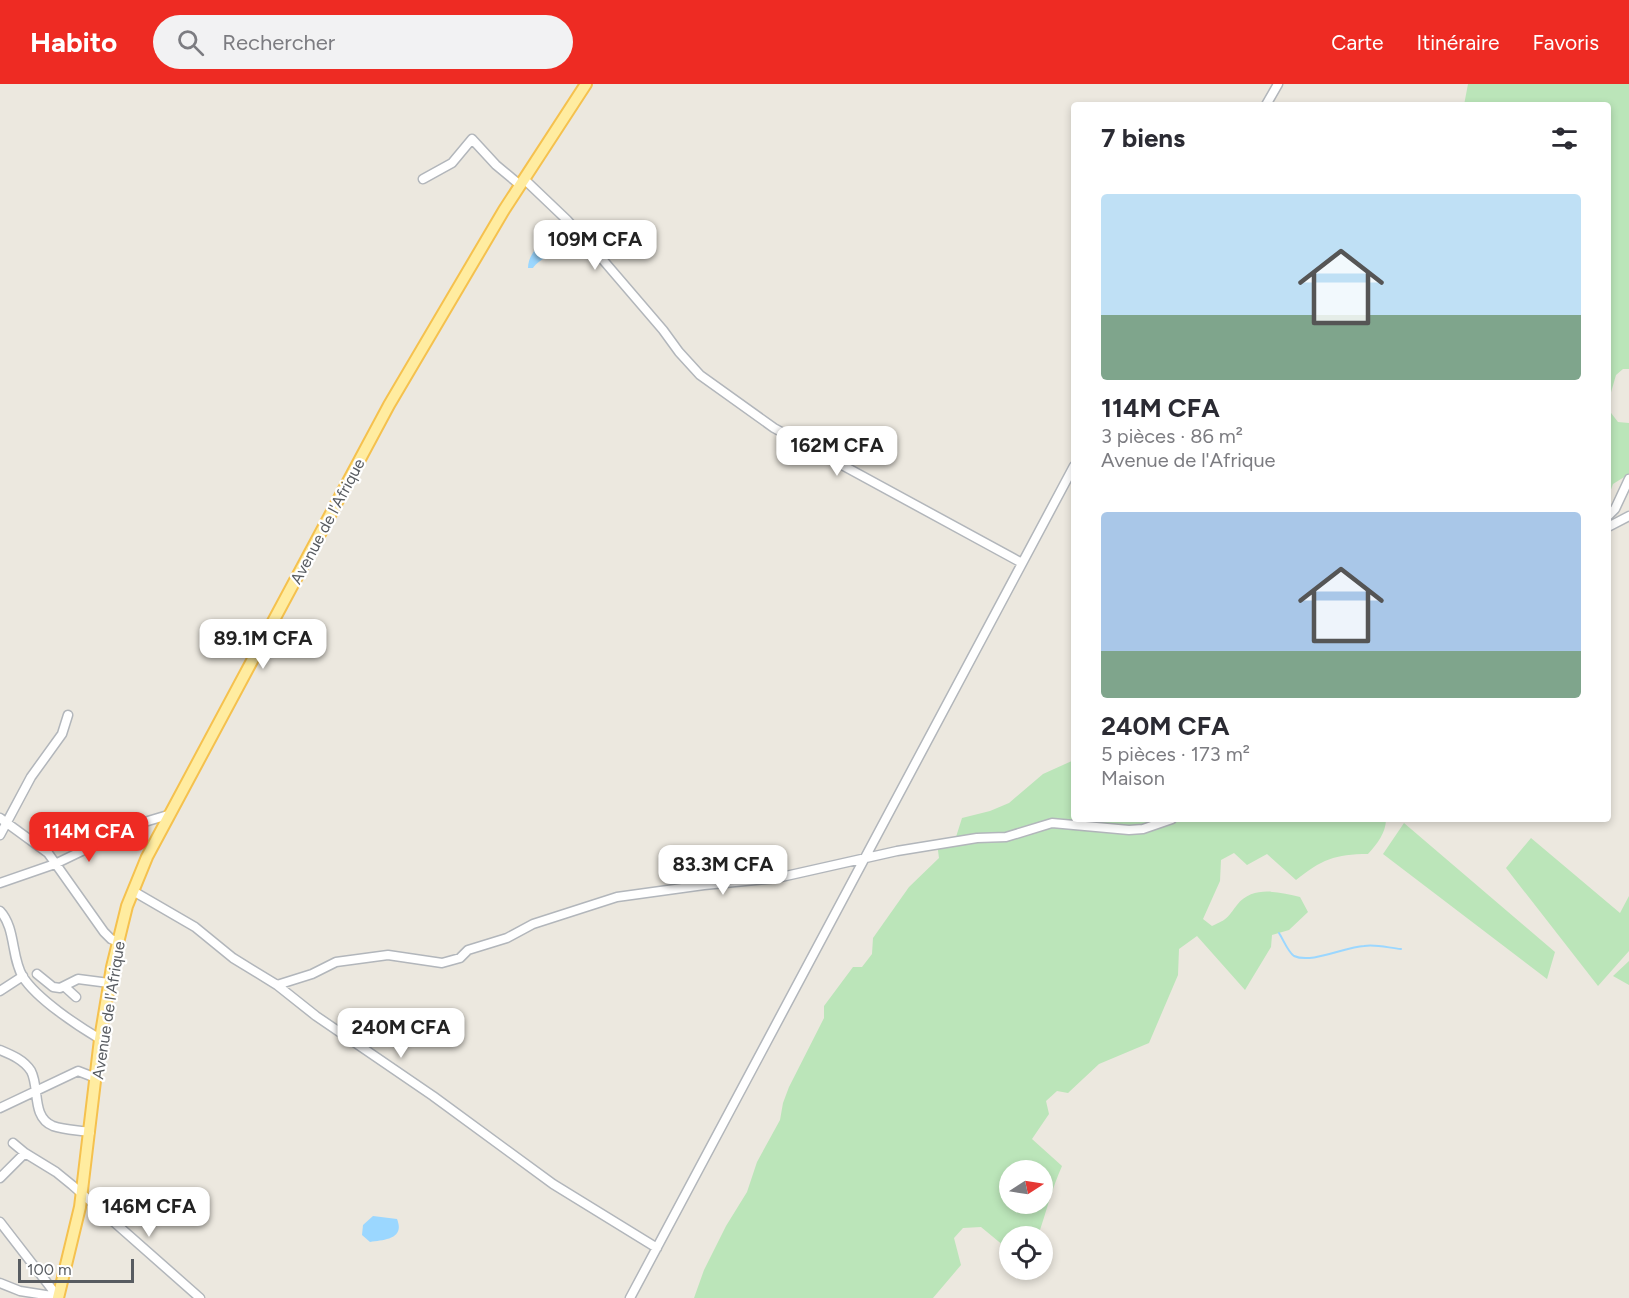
<!DOCTYPE html>
<html lang="fr">
<head>
<meta charset="utf-8">
<style>
	:root { --surface:#fff; --page:#f2f2f3; --text:#2b2b33; --muted:#7c7c81; --accent:#ee2b23 }
	body { margin:0; font-family:Figtree,sans-serif; background:var(--page); color:var(--text); height:100vh; display:flex; flex-direction:column; font-size:22px; white-space:nowrap }
	* { box-sizing:border-box; margin:0 }
	p { font-size:20px; color:var(--muted) }
	.icon { flex:none; width:33px; height:33px; fill:none; stroke:currentColor; stroke-width:2; stroke-linecap:round; stroke-linejoin:round }
	.map { position:relative; flex:1; overflow:hidden }
	.sheet { position:absolute; left:1071px; top:18px; width:540px; height:720px; display:flex; flex-direction:column; background:var(--surface); border-radius:6px; box-shadow:0 3px 9px #0003 }
	.sheet>* { flex:none }
	.needle { width:39px; rotate:78deg }
	.buttons { position:absolute; left:999px; top:1076px; display:grid; gap:12px }
	.buttons a { display:grid; place-items:center; width:54px; height:54px; border-radius:50%; background:var(--surface); box-shadow:0 3px 9px #0003; font-size:30px }
	.scale { position:absolute; left:18px; bottom:15px; width:116px; box-sizing:border-box; padding-left:6px; border:3px solid #585c61; border-top:0; font-size:16px; line-height:21px; white-space:nowrap; color:#585c61; -webkit-text-stroke:4px #fff; paint-order:stroke }
	.price { position:absolute; translate:-50% -51px; padding:0 14px; border-radius:12px; background:#fff; color:#222; font-size:20px; line-height:39px; filter:drop-shadow(0 2px 3px #0008) }
	.price::after { content:''; position:absolute; left:50%; top:36px; width:18px; height:14px; margin-left:-9px; background:inherit; clip-path:polygon(0 0,100% 0,50% 100%) }
	.price.on { background:var(--accent); color:#fff }
	ul { padding:0; list-style:none }
	li { display:grid; align-content:center; gap:12px; height:318px; padding:0 30px }
	li span { display:grid; place-items:center; height:186px; border-radius:6px; color:#555 }
	li>.icon { margin-inline-start:auto }
	span .icon { width:108px; height:108px; fill:#fffc; stroke-width:1 }
	li b { font-size:26px }
	h2 { display:flex; justify-content:space-between; align-items:center; height:72px; padding:0 30px; font-size:26px }
	header { display:flex; align-items:center; gap:36px; box-sizing:border-box; height:84px; padding:0 30px; background:var(--accent); color:#fff }
	header strong { font-size:28px }
	nav { display:flex; gap:33px; margin-inline-start:auto; font-size:21px }
	.search { width:420px; height:54px; background:var(--page); display:flex; align-items:center; gap:15px; box-sizing:border-box; padding:0 21px; border-radius:33px; color:var(--muted); font-size:22px }
	.map>svg:first-child { display:block }
	.green { fill:#bbe5b9; fill-rule:evenodd }
	.water { fill:#9bd7ff }
	.lines { fill:none; stroke-linecap:round; stroke-linejoin:round }
	.stream { stroke:#9bd7ff; stroke-width:2 }
	.minor-casing { stroke:#b2b6bb; stroke-width:11 }
	.major-casing { stroke:#f5c14e; stroke-width:14 }
	.minor { stroke:#fff; stroke-width:8 }
	.major { stroke:#ffeca0; stroke-width:10 }
	.labels { text-anchor:middle; stroke-width:4.5; stroke-linejoin:round; paint-order:stroke }
	.street-label { font-size:16px; fill:#585c61; stroke:#fff }
</style>
</head>
<body>
<header>
<strong>Habito</strong>
<div class="search"><svg class="icon" aria-label="search" viewBox="0 0 24 24"><circle cx="10" cy="10" r="6"/><path d="M15 15l6 6"/></svg>Rechercher</div>
<nav><a>Carte</a><a>Itinéraire</a><a>Favoris</a></nav>
</header>
<div class="map">
<svg width="1629" height="1214" viewBox="0 0 1629 1214">
	<rect width="100%" height="100%" fill="#ece8df"/>
	<!-- green -->
	<path class="green" d="M1468,0H1629V285H1623L1616,291L1608,319V21H1464Z
		M1608,325L1618,338L1629,339V390L1613,400L1608,414Z
		M1074,676V735H1386C1386,749 1377,760 1368,770C1335,770 1321,776 1296,796L1267,770L1247,781L1234,769L1221,776L1220,797L1203,835L1212,842C1228,835 1227,834 1237,821C1253,801 1279,808 1300,813L1308,828L1289,846L1272,851L1271,863L1245,906L1197,852L1179,865L1178,891L1149,959L1099,980L1068,1009L1057,1007L1046,1017L1049,1030L1032,1055L1062,1082C1052,1104 1046,1129 1038,1152H1010L1009,1162H1004L981,1143L963,1144L954,1154L961,1181L933,1214H694L704,1186L726,1142L747,1108L757,1078L780,1036L783,1019L789,1003L824,934V922L853,883H862L872,870L873,854L909,803L939,774L937,759L956,753L962,734L990,727L1009,719L1043,690ZM1010,1086H1042V1119H1010Z
		M1404,739L1555,868L1547,895L1383,770Z
		M1531,754L1620,829L1629,812V867L1598,902L1506,784Z
		M1629,877V901L1613,892Z"/>
	<!-- water -->
	<path class="water" d="M559,149L564,150L566,160C558,166 537,177 533,184H528C528,168 545,153 559,149Z
		M373,1132L397,1135C405,1155 385,1156 370,1158L362,1151L363,1141Z"/>
	<g class="lines">
		<!-- stream -->
		<path class="stream" d="M1279,849C1283,855 1288,868 1294,872C1311,880 1345,863 1364,862C1376,860 1389,864 1401,865"/>
		<!-- minor casing -->
		<g class="minor-casing">
			<path id="minor" d="M1266,21L1278,0
				M423,95L452,79L472,55L496,81L520,101
				M524,95L567,136L603,176L663,246L679,268L700,291L774,344L1022,479
				M1608,432L1615,425L1629,395
				M1608,443L1629,432
				M0,734L48,769L104,848L111,855L118,858
				M0,751L31,693L62,650L68,631
				M0,799L55,780L138,740L168,731
				M133,807L195,843L233,874L277,901L316,932L433,1012L553,1100L657,1164
				M0,827C16,844 11,874 23,893C37,915 78,942 100,955
				M37,890L53,903L60,904L78,895L109,899
				M277,901L312,890L336,878L388,871L442,879L460,874L468,866L507,854L533,840L617,813L704,801L777,794L897,767L977,754L1006,753L1052,739L1129,746L1143,745L1172,735
				M65,903L76,913
				M0,907L23,892
				M0,966C12,971 24,976 31,987C40,1004 31,1033 53,1042C64,1046 78,1046 90,1048
				M0,1024L78,987L96,994
				M13,1059L25,1069
				M0,1094L25,1069L56,1088L72,1101L200,1214
				M0,1138L58,1213
				M0,1199L20,1207L58,1213
				M630,1214L1074,382"/>
		</g>
		<!-- major casing -->
		<g class="major-casing">
			<path id="major" d="M58,1214L80,1123L100,955L112,883L127,822L147,773L389,321L504,126L586,0"/>
		</g>
		<!-- minor -->
		<use href="#minor" class="minor"/>
		<!-- major -->
		<use href="#major" class="major"/>
	</g>
	<g class="labels">
		<!-- street labels -->
		<g class="street-label">
			<text transform="translate(327 437) rotate(-62)" y="6">Avenue de l'Afrique</text>
			<text transform="translate(108 926) rotate(-81)" y="6">Avenue de l'Afrique</text>
		</g>
	</g>
</svg>
<div class="buttons">
<a><svg class="needle" viewBox="-14 -14 28 28"><path d="M0-13l5 13h-10z" fill="#e53935"/><path d="M0 13l5-13h-10z" fill="#7c7c81"/></svg></a>
<a><svg class="icon" aria-label="locate" viewBox="0 0 24 24"><circle cx="12" cy="12" r="6"/><path d="M12 2v4M12 18v4M2 12h4M18 12h4"/></svg></a>
</div>
<div class="scale">100 m</div>
<b class="price" style="left:595px;top:187px">109M CFA</b>
<b class="price" style="left:837px;top:393px">162M CFA</b>
<b class="price" style="left:263px;top:586px">89.1M CFA</b>
<b class="price on" style="left:89px;top:779px">114M CFA</b>
<b class="price" style="left:723px;top:812px">83.3M CFA</b>
<b class="price" style="left:401px;top:975px">240M CFA</b>
<b class="price" style="left:149px;top:1154px">146M CFA</b>
<section class="sheet">
<h2>7 biens<svg class="icon" aria-label="filters" viewBox="0 0 24 24"><path d="M4 7h16M4 17h16"/><circle cx="9" cy="7" r="2"/><circle cx="15" cy="17" r="2"/></svg></h2>
<ul>
<li><span style="background:linear-gradient(#bfe0f5 65%,#7fa58c 0)"><svg class="icon" aria-label="home" viewBox="0 0 24 24"><path d="M3 11l9-7 9 7M6 9v11h12V9"/></svg></span><div><b>114M CFA</b><p>3 pièces · 86 m²</p><p>Avenue de l'Afrique</p></div></li>
<li><span style="background:linear-gradient(#a9c7e8 75%,#7fa58c 0)"><svg class="icon" aria-label="home" viewBox="0 0 24 24"><path d="M3 11l9-7 9 7M6 9v11h12V9"/></svg></span><div><b>240M CFA</b><p>5 pièces · 173 m²</p><p>Maison</p></div></li>
</ul>
</section>
</div>
</body>
</html>
